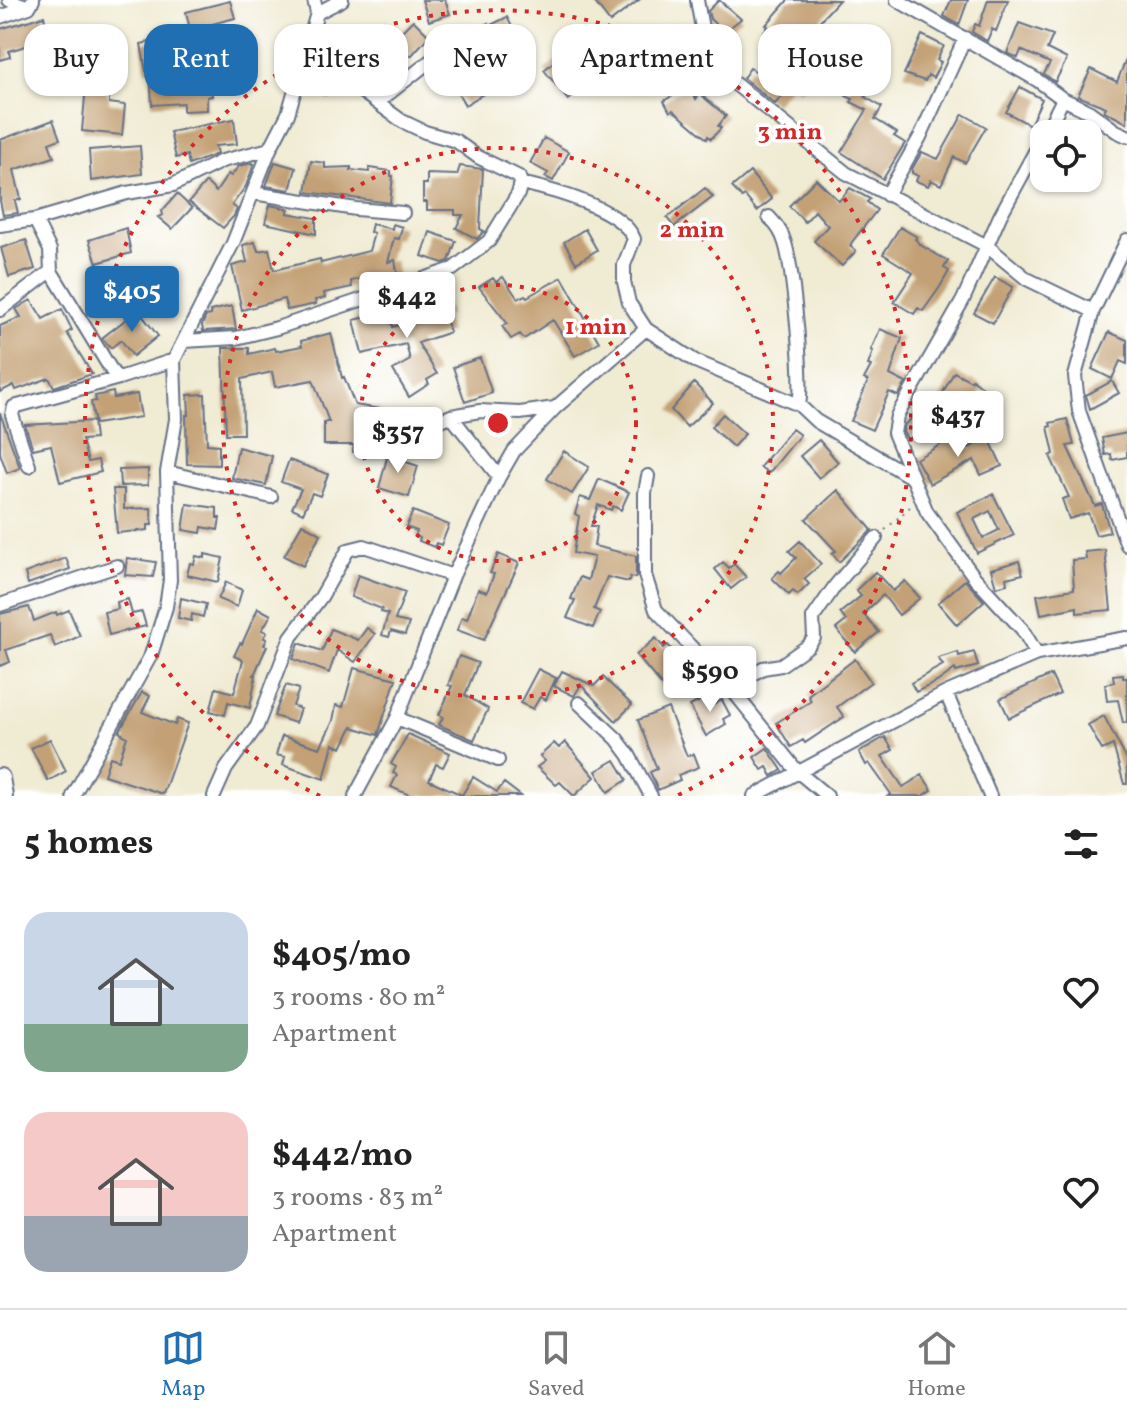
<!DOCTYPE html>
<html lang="en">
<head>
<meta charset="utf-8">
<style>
	:root { --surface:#fff; --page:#f2f2f2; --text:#222; --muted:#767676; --line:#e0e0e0; --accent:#1f6fb2 }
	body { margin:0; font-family:Vollkorn,serif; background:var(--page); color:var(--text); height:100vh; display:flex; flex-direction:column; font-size:30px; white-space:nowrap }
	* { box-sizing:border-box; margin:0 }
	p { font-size:26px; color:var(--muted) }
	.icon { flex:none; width:44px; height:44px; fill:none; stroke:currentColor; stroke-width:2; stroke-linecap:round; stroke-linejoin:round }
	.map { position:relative; height:796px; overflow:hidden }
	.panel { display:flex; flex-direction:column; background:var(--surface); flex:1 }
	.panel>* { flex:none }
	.guide { position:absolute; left:24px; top:24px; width:1080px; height:72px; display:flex; gap:16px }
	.buttons { position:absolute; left:1030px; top:120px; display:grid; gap:16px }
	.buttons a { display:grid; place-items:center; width:72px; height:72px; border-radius:16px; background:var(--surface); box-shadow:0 2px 6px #0004; font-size:40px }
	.price { position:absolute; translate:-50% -68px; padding:0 18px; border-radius:8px; background:#fff; color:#222; font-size:26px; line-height:52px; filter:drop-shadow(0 2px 4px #0008) }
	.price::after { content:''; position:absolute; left:50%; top:48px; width:24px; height:18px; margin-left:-12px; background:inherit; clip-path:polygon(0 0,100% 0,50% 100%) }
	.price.on { background:var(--accent); color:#fff }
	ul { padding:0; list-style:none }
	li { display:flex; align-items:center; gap:24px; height:200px; padding:0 24px }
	li span { display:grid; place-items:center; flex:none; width:224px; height:160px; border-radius:24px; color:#555 }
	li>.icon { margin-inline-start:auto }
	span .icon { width:96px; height:96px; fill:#fffc; stroke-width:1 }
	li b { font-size:34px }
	h2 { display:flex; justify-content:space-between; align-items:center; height:96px; padding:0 24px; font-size:34px }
	.chip { padding:0 28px; border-radius:24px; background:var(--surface); box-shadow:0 2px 6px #0004; font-size:28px; line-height:72px }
	.chip.on { background:var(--accent); color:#fff }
	.tab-bar { display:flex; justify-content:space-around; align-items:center; height:112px; border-top:2px solid var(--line); background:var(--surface); font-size:22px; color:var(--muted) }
	.tab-bar a { display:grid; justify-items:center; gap:4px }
	.tab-bar .on { color:var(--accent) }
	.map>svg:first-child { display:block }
	.building { fill:#c3a074; fill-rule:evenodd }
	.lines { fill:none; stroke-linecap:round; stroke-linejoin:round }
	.minor-casing { stroke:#667187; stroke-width:16 }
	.highway-casing { stroke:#667187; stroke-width:22 }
	.path { stroke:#667187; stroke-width:2; stroke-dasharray:2 6; stroke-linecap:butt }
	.minor { stroke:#fff; stroke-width:12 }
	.highway { stroke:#fff; stroke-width:18 }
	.ring { fill:none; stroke:#d62828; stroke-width:4; stroke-dasharray:4 8 }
	.centre { fill:#d62828; stroke:#fff; stroke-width:4 }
	.ring-label { font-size:24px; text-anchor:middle; font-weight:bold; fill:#d62828; stroke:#fff; stroke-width:7; stroke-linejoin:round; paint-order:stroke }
</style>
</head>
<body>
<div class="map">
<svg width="1127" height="796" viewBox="0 0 1127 796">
	<rect width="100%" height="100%" fill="#fff"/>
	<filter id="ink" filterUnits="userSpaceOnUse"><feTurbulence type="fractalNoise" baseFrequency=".0125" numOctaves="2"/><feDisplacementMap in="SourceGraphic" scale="16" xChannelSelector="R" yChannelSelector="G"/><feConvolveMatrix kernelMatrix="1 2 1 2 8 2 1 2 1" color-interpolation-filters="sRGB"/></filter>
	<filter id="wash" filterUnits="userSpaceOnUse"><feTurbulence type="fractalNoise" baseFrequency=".006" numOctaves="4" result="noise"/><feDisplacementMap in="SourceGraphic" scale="32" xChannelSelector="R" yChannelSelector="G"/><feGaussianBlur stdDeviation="1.8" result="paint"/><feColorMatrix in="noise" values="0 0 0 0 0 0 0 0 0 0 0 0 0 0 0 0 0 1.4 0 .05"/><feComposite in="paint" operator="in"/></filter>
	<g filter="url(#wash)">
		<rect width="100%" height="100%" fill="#f0ebd3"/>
		<g id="blocks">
			<!-- building -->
			<path class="building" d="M422,0H445L450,14L429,21Z
				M593,0H639L610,22Z
				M719,0L741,19L724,32L710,19L708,11Z
				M788,0H839L817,24L837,46L831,53L824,47L810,59L820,70L800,91L793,84L775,104L743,78L750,68L775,82L781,75L784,77L799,62L763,33L768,26L766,25Z
				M951,0H968L959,25L944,16Z
				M988,0H1008L996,31L992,29L987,41L972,32L975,24L979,26Z
				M230,1L235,18L208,25L216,60L203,64L204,85H211L212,96L207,97V110L183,111V103L152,105L150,70L146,71L141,44L158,40L161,53L194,47L186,12Z
				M44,16L53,59L43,61L39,42L9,51L10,57L0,60V29Z
				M507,17L513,29L517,27L524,39L504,50L506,55L503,57L514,75L465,105L450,79L462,71L470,84L498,67L486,43L460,58L452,44L488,23L489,26Z
				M413,20L429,36L411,56L394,39Z
				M1019,23L1053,35L1047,49L1067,59L1055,82L1044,74L1050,63L1021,50L1018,58L1007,53Z
				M96,32L107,95H109V103L125,105L122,135L82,131L86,85L83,86L81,71L79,72L74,44L78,43L77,35Z
				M922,35L944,46L937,60L941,62L933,78L928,75L925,81L904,74Z
				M638,38L652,61L623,77L615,63L625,57L619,46Z
				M563,55L587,86L568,100L544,70Z
				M1126,59H1127V123L1104,111L1106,107L1078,96L1091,69L1117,82Z
				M309,73L329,79L325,95L304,89Z
				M855,78L871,86L865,97L882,107L875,119L897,133L894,136L905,143L883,179L841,152L867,110L851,102L853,99L846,96Z
				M687,86L696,99L700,94L726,116L718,126L721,128L711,139L708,136L707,139L673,110L670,112L664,101Z
				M1020,87L1042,99L1030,125L1006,112Z
				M963,114L986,127L965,163L954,157L941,185L931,180L928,186L916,181L918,176L912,173V169L922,152L938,159Z
				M234,119L237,144L215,146L217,154L189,165L187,155L176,158L170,132Z
				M53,120L60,139L49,143L54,157L14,170L21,199L15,201L18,213L3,215L0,201V140Z
				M544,138L569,152L553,181L545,177L548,173L530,163Z
				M140,146L142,174L91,181L89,150Z
				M311,161L325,163V168L351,167V170L369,172V168L391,171V176H393L390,203L306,192Z
				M275,162L296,168L290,190L266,186Z
				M252,163L254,164L246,186L232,205L237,209L234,216L223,228L189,202L206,182L216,192L228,174L231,176L239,166Z
				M460,166L483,169L480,229L484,231L477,239L456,228L463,215H455V210H427V202H423V184H427V174L457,175Z
				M750,172L772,199L757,211L745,196L742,198L732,187Z
				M816,179L839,201L850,188L870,199L867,202L877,210L852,242L850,246L856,251L842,266L814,241L828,226L815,211L805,222L789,206Z
				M705,188L713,197L674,227L667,218Z
				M177,194L192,208L172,229L158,217L163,215L162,211Z
				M270,205L289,209L287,213L316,218V234L265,223Z
				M372,224L392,229L393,224L402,227L399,239L394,238L388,262L395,260L398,278L375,286L374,276L351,281L352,287L324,293L325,298L315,300L316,304L287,310L284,299L242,310L232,266L247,262L243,245L255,242L258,251L269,249L274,270L320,259L321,263L369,251L374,233L370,232Z
				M900,227L917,237L915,239L922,246L948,261L944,268L949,271L940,287L923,311L918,308L914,314L894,302L913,273L883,254Z
				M126,228L131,253L97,263L89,240Z
				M585,229L597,250L576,263L564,242Z
				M430,232L456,241L449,261L443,263L422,256Z
				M26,240L35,269L9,277L1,248Z
				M503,277L518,299L525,295L527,297L562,277L599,342L575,356L553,320L524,339L520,334L511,339L502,326L507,323L479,287L493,278L496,282Z
				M995,277L1013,287L993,323L974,313Z
				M443,292L450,314L445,316L450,332L418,343L437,374L427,380L429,384L409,397L393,370L410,360L406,344L362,354L354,320L389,312L393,327L429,315L423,299Z
				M31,300L43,319L62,309L72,330L67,333L92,374L54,387L49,378L16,390L14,385L0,392V326L21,317L16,309Z
				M232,306L236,329L203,331L202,325L206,316L211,315L210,311Z
				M138,310L158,336L133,356L121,340L111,348L102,338Z
				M880,329L902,338L890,375L906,383L898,396L889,392L872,430L851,421L868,381L864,379L871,366L868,365L873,351L871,350Z
				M1109,332L1127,340V364L1120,361L1112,379L1092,369Z
				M331,333L342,378L344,377L355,405L381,409L380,419L374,418L369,454L353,452L354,445H324V422H329L313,380L275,387L272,372L242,379L243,434H226L223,348H249V354L275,348L276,351L302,346L301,341Z
				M480,358L492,393L465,402L453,367Z
				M954,372L971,381L972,379L983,387L964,422L935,407Z
				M1112,381L1119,393L1090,409L1086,395Z
				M694,383L713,403L687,427L671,410Z
				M113,392L114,398L137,394L141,417L95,424L91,402L96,401L95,396Z
				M205,394L207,444L219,445V465L187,464L186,415H189L188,395Z
				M928,405L937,416L908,440L903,432L905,424L916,415L914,413Z
				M0,413L20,468L7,473L0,453Z
				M723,414L745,434L733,447L711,427Z
				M1067,419L1074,445L1067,446L1095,506L1102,504L1110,532L1096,535L1088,513L1069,519L1062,499L1069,497L1050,456L1054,454L1048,427L1051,426L1050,423Z
				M93,421L95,439L82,440L88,462L98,460L101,472L60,482L51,445L33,449L25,425Z
				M792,429L800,435L769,473L760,467Z
				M1127,433V457L1112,460L1111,454L1105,455L1102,438Z
				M952,438L960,452L989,438L1002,466L981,475L974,460L930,484L916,459Z
				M819,440L838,462L819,478L800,456Z
				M238,447L272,456L266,485L232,478Z
				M389,450L401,454L400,460L418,466L409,497L379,488Z
				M564,451L589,467L572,494L547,479Z
				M289,460L328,474L320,496L312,493L303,513L292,508L301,489L281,482Z
				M148,469V485L120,486L119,470Z
				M599,479L629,492L621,510L613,506L611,510L598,505L591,526H597L594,546L636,556V575L635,578L630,577L629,582L607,577L594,609L600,612L593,628L567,618L575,600L571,599L580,577L588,580L594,557L573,553L579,516L575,514L580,497L590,500Z
				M113,489H124V509L151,508L152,525H148V530L117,533Z
				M838,490L872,530L839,562L832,553L836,551L806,519Z
				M993,494L1014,535L977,553L957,512ZM990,511L999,530L983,538L974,519Z
				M187,504L217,508V518H220L218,530L202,527L201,533L183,530Z
				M413,511L449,525L441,545L436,543L434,547L419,541L420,538L415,536L417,531L406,527Z
				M302,524L321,534L303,566L284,556Z
				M800,541L821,564L804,579L809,584L798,595L793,591L789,595L772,578L779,571L781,573L796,558L789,551Z
				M1105,550L1111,610L1077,613V607L1041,614L1037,595L1074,589L1072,560L1086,559L1085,552Z
				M205,554L223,558L218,582L187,575L190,563L194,564L196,556L205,558Z
				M498,554L519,563L484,640L457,630L462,617L467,619L478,589L487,592L494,574L490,573Z
				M66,558L70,569L28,584L25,573Z
				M127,558L156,562L153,577L125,575Z
				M1019,561L1023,574L1006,578L1007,584L996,587L991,569Z
				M723,562L729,568L734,564L746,577L731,589L715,569Z
				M875,572L893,591L905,581L920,598L899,615L883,595L863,614L879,632L855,652L836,629L846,621L840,613L861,596L856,590Z
				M358,575L405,592L395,620L409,623L405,635L391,631L389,637L382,635L388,614L381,612L382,609L351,597Z
				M965,580L984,601L957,625L938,603Z
				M226,582L242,590L237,607L218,599Z
				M181,598L206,604L203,617L192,614L191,621L178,618Z
				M128,599L132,614L142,612L146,626L109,635L104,612L118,609L117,602Z
				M29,607L34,621L56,612L57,615L69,610L80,636L55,647L50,635L6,650L10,662L0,666V614Z
				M258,608L271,615L262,630L267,632L264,638L267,639L264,645L267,646L254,675H256L250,708L228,702L225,715L210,711L216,688L234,693L243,660L234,656L240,643L242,644Z
				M367,628L375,634L355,662L337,650L329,673L293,659L299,643L322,651L331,629L358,640Z
				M656,638L664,648L668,645L679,658L673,663L681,672L663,687L636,655Z
				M958,652L959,656L974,652L978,666L956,672L955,669L937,682L916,692L911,683L943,665L938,658Z
				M459,656L478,663L465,695L488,709L474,740L439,725L443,717L439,715L452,686L448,685Z
				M855,659L871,682L837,707L844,717L805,743L803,740L791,747L776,723L811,701L808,695Z
				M354,668L396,679L378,735L352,727L342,748L333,744L324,779L283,765L285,757L276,755L282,736L320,748L333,721L336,705L343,707Z
				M538,669L556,678L546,700L540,697L533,709L520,703Z
				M562,671L594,686L603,677L632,705L616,721L581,685L574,696L554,686Z
				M1123,674V678H1127V722L1123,723L1118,700L1107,701L1105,684L1114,682L1113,675Z
				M1051,675L1060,694L1009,718L1000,699Z
				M286,685L299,689L293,706L300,709L295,723L274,716Z
				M142,692L150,696L142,712L175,725L177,719L188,723L163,794L104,775L110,757L119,760L127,737L119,732Z
				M711,695L715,704L722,700L730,715L723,719L726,724L706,736L690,706Z
				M668,708L687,756L694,754L699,767L678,775L680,780L658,790L650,772L657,769L638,720Z
				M1104,716L1127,760V784H1124L1113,745L1102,750L1088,725Z
				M408,734L450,753L443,767L436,764L429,780L462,795L473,777L497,792L504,783L521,796H412L391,787L397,775L393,773L396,767L391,764Z
				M885,737L893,750L882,756L903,787L922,775L932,790L923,796H888L891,794L869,763L866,765L859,752Z
				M50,739L66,771L48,781L31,748Z
				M565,742L595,777L574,796L560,782L556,785L537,767L545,761L540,756L554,743L559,748Z
				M767,748L782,770L772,776L767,767L762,770L754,757Z
				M615,760L627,780L608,792L596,771Z"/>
		</g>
	</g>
	<g filter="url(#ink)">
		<use href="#blocks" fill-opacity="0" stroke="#667187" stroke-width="2"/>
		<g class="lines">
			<!-- minor casing -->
			<g class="minor-casing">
				<path id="minor" d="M9,0L29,7
					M697,0L706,51L729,79L846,173L987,246L1027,279L1093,311
					M897,0L1037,80L1063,99L1090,112L1116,131L1127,136
					M317,13L342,0
					M0,17L29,7L33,0
					M378,102L434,58
					M1045,134L1063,99
					M521,183C552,190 622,208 634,239L624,265V282L629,303L646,329L695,361L799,405L816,421L911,477
					M253,193L356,209L403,213
					M887,195L920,137L965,38
					M769,217C777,226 782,232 785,243C793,269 804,379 799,405
					M35,220L50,250L51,271L113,373L119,378L174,360
					M0,225L35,220L127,193L173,185L222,161L270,149
					M1127,240L1093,311L1075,376L1079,411L1127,545
					M0,310L51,271
					M184,341L236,338L277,328L453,269L489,241L518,194L521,183L519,177L478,157L456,141L425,132L402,121L306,51
					M451,416L499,477
					M383,443L451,416L480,411L520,413L555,408
					M29,466L12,415L14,407L119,378
					M167,472L271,497
					M648,476L645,493V575L656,610L733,691L797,771L827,796
					M0,605L117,566
					M1037,654L1022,629L975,578L927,512L894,433L897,416L963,300L1000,216L1044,135
					M733,691L740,681L763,668L781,665L808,646L814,638L813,618L835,586L876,538
					M946,693L990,796
					M579,703L617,739L629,755L651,796
					M397,718L498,760
					M73,796L151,655L166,607L170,580L167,472L176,419L174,360L233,243L270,149L288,114L317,13L314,0
					M214,796L226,769L257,726L291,637L321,597L348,550L364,546L453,576
					M355,796L397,718L453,576L499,477L514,451L555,408L646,329
					M754,796L946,693L1037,654L1127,638"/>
			</g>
			<!-- highway casing -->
			<g class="highway-casing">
				<path id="highway" d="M0,778L3,796"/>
			</g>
			<!-- path -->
			<path class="path" d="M885,530L910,507"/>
			<!-- minor -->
			<use href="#minor" class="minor"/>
			<!-- highway -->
			<use href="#highway" class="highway"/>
		</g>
	</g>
	<!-- distance rings -->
	<g class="ring">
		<circle cx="498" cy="423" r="138"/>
		<circle cx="498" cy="423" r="275"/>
		<path d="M320 796A413 413 0 1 1 676 796"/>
	</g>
	<circle cx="498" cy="423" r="12" class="centre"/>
	<g class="ring-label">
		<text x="790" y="139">3 min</text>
		<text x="692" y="237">2 min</text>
		<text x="596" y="334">1 min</text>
	</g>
</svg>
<div class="buttons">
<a><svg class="icon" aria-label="locate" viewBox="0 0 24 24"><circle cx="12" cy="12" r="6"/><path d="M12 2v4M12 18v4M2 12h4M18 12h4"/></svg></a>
</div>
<b class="price on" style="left:132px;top:334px">$405</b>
<b class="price" style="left:407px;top:340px">$442</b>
<b class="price" style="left:958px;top:459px">$437</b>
<b class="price" style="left:398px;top:475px">$357</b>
<b class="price" style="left:710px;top:714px">$590</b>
<div class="guide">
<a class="chip">Buy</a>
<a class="chip on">Rent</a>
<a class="chip">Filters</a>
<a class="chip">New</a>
<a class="chip">Apartment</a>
<a class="chip">House</a>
</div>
</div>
<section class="panel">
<h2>5 homes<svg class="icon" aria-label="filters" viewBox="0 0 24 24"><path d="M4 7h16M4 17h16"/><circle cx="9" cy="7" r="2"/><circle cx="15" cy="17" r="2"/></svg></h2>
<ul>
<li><span style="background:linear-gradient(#c9d6e8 70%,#7fa58c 0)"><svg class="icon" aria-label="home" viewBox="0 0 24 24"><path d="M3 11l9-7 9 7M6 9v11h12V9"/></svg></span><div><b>$405/mo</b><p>3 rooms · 80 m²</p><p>Apartment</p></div><svg class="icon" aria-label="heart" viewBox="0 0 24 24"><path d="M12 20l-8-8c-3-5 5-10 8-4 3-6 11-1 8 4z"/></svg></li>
<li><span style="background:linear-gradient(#f6c9c9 65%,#9aa5b1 0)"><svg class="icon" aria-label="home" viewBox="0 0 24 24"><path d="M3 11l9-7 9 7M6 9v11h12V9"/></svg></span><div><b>$442/mo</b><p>3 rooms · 83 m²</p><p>Apartment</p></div><svg class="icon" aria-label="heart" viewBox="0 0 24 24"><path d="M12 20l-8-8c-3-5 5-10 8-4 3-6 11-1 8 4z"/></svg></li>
</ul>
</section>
<nav class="tab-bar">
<a class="on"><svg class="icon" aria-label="map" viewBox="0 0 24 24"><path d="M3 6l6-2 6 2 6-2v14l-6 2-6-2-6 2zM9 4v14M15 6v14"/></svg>Map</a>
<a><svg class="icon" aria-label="saved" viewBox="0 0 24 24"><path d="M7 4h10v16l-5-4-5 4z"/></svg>Saved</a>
<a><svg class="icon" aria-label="home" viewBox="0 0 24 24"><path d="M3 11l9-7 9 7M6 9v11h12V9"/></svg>Home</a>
</nav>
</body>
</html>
